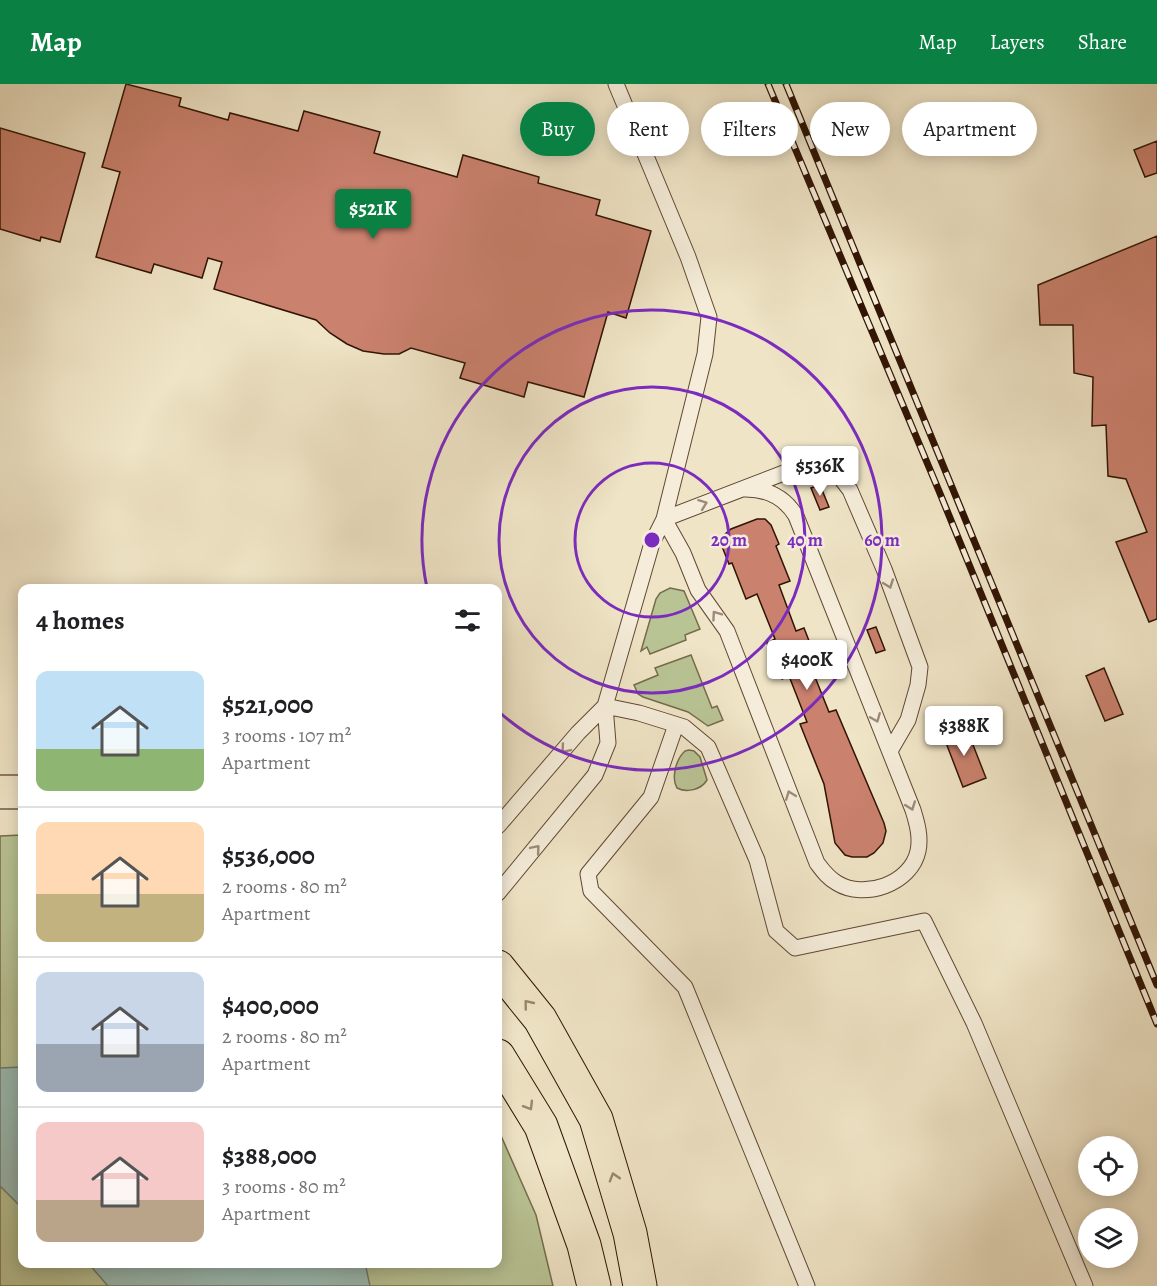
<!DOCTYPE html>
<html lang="en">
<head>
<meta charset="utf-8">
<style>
	:root { --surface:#fff; --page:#f6f6f6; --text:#202124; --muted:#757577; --line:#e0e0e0; --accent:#0b8043 }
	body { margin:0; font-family:Alegreya,serif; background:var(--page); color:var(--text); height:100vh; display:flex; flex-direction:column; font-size:22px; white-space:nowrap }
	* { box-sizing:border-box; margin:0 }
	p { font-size:20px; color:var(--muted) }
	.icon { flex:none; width:33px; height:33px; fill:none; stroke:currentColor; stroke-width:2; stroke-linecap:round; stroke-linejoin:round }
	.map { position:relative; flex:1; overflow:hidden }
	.side { position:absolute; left:18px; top:500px; width:484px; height:684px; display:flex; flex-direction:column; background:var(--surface); border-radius:12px; box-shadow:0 3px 15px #0003 }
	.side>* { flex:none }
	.hud { position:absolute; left:520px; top:18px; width:546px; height:54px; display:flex; gap:12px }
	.fabs { position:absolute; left:1078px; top:1052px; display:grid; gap:12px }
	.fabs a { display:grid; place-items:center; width:60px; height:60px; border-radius:50%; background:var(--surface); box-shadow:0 3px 15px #0003; font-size:30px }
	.price { position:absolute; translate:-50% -51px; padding:0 14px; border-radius:6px; background:#fff; color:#222; font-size:20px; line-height:39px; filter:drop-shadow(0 2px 3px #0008) }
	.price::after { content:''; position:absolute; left:50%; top:36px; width:18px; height:14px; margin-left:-9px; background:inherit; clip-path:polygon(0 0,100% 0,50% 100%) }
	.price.current { background:var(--accent); color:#fff }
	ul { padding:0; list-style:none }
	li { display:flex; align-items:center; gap:18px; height:150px; padding:0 18px }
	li+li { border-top:2px solid var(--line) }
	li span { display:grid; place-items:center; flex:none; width:168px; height:120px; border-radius:12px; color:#555 }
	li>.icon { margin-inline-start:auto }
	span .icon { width:72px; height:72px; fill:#fffc; stroke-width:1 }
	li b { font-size:26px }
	h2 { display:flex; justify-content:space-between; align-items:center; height:72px; padding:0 18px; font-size:26px }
	.pill { padding:0 21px; border-radius:27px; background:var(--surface); box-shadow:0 3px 15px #0003; font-size:21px; line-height:54px }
	.pill.current { background:var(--accent); color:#fff }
	header { display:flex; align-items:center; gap:36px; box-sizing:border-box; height:84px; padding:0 30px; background:var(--accent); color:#fff }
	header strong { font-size:28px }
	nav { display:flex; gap:33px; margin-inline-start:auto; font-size:21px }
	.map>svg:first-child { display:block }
	.green { fill:#b9c495; stroke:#756c4c; stroke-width:1.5 }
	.water { fill:#9abeb7; stroke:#707a6f; stroke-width:1.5 }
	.building { fill:#ca816e; stroke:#311403; stroke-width:1.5 }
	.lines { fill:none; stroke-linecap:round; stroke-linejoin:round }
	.service-casing { stroke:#604834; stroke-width:17 }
	.primary-casing { stroke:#311403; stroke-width:35 }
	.service { stroke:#f5edda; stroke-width:15 }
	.primary { stroke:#efe4c6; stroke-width:33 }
	.rail-casing { stroke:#311403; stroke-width:7 }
	.rail { stroke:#f5edda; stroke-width:4.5; stroke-dasharray:14; stroke-linecap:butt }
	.oneway { stroke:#9d8b79 }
	.oneway2 { stroke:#9a866e }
	.ring { fill:none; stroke:#7b2cbf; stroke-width:3 }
	.centre { fill:#7b2cbf; stroke:#f5edda; stroke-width:3 }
	.ring-label { font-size:18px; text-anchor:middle; font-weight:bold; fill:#7b2cbf; stroke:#f5edda; stroke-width:5; stroke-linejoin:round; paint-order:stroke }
</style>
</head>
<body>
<header>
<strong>Map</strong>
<nav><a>Map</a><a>Layers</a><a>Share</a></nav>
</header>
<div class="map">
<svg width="1157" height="1202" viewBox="0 0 1157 1202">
	<rect width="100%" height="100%" fill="#efe4c6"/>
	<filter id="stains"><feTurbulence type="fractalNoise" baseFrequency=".00333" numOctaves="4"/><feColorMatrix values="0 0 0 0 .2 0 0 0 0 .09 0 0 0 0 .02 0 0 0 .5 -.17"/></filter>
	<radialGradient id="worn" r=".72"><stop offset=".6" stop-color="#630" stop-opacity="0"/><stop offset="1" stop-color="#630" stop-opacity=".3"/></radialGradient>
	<!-- green -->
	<path class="green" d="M670,504L684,507L700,545L685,551L686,556L650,570L647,563L641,567L656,515L660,509Z
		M691,571L712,624L717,622L723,636L708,642L688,628L643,613L638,610L634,601L658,591L655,584Z
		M689,666L694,667L700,673L707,696C701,706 687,709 677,704C671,694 676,675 685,667Z
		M22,751V1179H498V1045L536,1131L553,1202H0V752Z"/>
	<!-- water -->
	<path class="water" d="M22,983V1124L0,1102V984Z
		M88,1179H365L370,1202H108Z"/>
	<!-- building -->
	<path class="building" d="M126,0L181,14L179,22L228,36L230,29L298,47L304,27L380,48L374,69L457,93L463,71L539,93L538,99L600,116L596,131L651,147L626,234L608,228L584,313L528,298L524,313L460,294L465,279L411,264L399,270H384L363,267L347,260L330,249L316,236L214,205L222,178L208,174L202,194L154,180L151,189L96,173L120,88L102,83Z
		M0,44L85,69L60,158L41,153L40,157L0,145Z
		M1157,57V89L1145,93L1134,66Z
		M1157,152V535L1149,538L1116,458L1147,448L1126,395L1108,392L1106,341L1092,342L1093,293L1074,289L1073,241H1040L1038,201Z
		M820,401L829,423L820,426L811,404Z
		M757,435H765L771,441L779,460L776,462L790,497L779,501L796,547L804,544L818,580L811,583L829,628L836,626L884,739L886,747L883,759L874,769L867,773H852L845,771L835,759L824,700L800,640L807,638L789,592L782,595L767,559L775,555L757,510L746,515L732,479L729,480L721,460L723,452L731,445Z
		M876,543L885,566L876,569L867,546Z
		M1104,584L1123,630L1105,637L1086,592Z
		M966,643L986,694L963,703L943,651Z"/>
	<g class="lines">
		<!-- service casing -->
		<g class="service-casing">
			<path id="service" d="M664,435L683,469L698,506L727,547L817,779C823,787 828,794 837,799C864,816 911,800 918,767C921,753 917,739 913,726L796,432C784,412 765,404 742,405
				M664,435L807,380L816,378L825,380L833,384L850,406L884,485L920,583L918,601L908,636L890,667
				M605,622L639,629L684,643L708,663L757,776L776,847L795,864L924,837L974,939L1085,1202
				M676,641L651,713L588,790L591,807L685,903L807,1202
				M498,742L578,649L605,622
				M498,809L595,691L608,659L605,622L652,459L664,435L705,270L709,233L688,173L616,0"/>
		</g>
		<!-- primary casing -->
		<g class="primary-casing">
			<path id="primary" d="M0,708H22
				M498,883L540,935L596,1035L630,1149L640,1202
				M498,972L541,1042L584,1161L594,1202"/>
		</g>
		<!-- service -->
		<use href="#service" class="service"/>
		<!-- primary -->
		<use href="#primary" class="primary"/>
		<!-- rail casing -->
		<g class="rail-casing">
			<path id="rail" d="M768,0L939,407L1157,940
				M786,0L1157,901"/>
		</g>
		<!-- rail -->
		<use href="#rail" class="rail"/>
	</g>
	<!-- one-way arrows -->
	<defs><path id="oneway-chevron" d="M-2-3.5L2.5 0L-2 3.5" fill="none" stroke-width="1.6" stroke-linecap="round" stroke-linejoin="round" transform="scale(1.5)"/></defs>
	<g class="oneway">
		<use href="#oneway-chevron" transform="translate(703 420) rotate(-21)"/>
		<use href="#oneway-chevron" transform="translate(889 500) rotate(70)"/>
		<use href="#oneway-chevron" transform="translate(716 531) rotate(-125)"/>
		<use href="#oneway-chevron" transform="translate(876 634) rotate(68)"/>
		<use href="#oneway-chevron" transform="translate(565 665) rotate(130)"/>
		<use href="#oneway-chevron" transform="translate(790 711) rotate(-111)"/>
		<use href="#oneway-chevron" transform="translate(911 722) rotate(70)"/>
		<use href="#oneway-chevron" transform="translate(536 765) rotate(-50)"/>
	</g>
	<g class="oneway2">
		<use href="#oneway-chevron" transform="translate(528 920) rotate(-129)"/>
		<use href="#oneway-chevron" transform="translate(529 1022) rotate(59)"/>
		<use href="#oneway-chevron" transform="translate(614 1093) rotate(-107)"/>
	</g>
	<!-- distance rings -->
	<g class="ring">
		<circle cx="652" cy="456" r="77"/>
		<circle cx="652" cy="456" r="153"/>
		<path d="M427 504A230 230 0 1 1 498 627"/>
	</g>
	<circle cx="652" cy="456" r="9" class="centre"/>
	<g class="ring-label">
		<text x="729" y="462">20 m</text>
		<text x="805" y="462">40 m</text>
		<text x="882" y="462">60 m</text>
	</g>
	<rect width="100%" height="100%" filter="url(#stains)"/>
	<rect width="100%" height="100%" fill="url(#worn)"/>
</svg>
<div class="fabs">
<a><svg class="icon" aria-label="locate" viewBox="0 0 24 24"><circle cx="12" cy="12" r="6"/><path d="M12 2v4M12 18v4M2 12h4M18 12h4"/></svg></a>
<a><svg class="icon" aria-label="layers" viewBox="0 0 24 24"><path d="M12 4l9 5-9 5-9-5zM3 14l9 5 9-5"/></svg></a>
</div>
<b class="price current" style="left:373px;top:156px">$521K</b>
<b class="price" style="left:820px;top:413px">$536K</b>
<b class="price" style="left:807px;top:607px">$400K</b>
<b class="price" style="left:964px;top:673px">$388K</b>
<div class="hud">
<a class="pill current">Buy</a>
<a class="pill">Rent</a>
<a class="pill">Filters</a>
<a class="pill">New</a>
<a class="pill">Apartment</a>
</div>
<section class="side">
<h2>4 homes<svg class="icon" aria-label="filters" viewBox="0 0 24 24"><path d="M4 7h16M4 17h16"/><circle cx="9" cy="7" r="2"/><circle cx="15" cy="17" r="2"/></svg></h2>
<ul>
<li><span style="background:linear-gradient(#bfe0f5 65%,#8fb573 0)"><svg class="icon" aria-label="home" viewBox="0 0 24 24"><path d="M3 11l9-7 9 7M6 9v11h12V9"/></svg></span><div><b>$521,000</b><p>3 rooms · 107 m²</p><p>Apartment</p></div></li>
<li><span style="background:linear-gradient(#ffd9b3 60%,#c2b280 0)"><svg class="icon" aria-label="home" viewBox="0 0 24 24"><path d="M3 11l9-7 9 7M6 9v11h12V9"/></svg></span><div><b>$536,000</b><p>2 rooms · 80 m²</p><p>Apartment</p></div></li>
<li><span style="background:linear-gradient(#c9d6e8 60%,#9aa5b1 0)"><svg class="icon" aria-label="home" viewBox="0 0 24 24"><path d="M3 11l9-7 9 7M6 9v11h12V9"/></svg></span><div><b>$400,000</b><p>2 rooms · 80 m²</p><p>Apartment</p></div></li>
<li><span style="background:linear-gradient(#f6c9c9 65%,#b9a48a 0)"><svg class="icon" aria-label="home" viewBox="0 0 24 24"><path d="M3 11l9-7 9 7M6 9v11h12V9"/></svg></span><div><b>$388,000</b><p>3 rooms · 80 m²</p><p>Apartment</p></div></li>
</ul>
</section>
</div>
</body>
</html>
